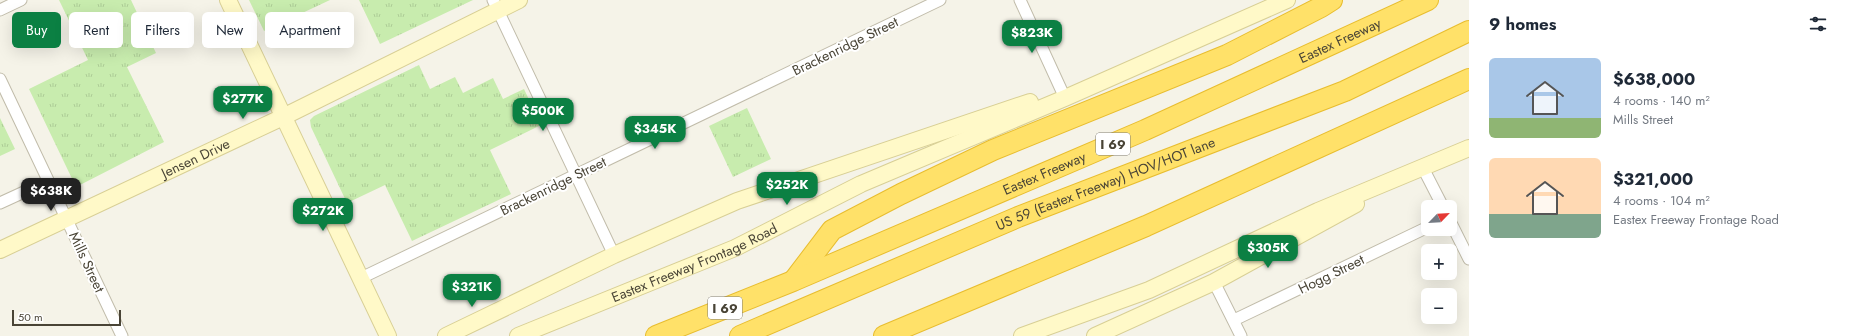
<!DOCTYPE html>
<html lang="en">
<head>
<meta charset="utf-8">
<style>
	:root { --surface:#fff; --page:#f2f2f3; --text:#1f2937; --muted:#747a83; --accent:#0b8043 }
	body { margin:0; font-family:Jost,sans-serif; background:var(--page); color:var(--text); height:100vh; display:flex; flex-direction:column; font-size:15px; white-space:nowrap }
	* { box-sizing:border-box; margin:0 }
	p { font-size:13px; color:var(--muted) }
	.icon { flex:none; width:22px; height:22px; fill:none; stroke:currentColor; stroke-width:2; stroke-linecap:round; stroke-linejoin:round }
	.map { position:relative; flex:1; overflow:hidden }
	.panel { display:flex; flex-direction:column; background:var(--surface); width:380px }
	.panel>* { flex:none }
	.hud { position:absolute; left:12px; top:12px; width:380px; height:36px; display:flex; gap:8px }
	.needle { width:26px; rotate:65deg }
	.tools { position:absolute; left:1421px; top:200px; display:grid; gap:8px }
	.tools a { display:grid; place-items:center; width:36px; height:36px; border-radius:6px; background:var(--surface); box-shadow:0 4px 16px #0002; font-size:20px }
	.scale { position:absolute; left:12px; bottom:10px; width:109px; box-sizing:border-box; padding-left:4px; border:2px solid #494436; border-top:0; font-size:11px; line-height:14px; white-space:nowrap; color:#494436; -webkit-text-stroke:3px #fff; paint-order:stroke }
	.price { position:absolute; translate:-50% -34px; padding:0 9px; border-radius:8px; background:var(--accent); color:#fff; font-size:13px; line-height:26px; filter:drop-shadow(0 1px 2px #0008) }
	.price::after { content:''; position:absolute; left:50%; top:24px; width:12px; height:9px; margin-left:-6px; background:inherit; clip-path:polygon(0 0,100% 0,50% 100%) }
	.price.current { background:#222; color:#fff }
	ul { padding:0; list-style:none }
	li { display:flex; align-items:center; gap:12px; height:100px; padding:0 20px }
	li span { display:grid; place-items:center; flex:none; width:112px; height:80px; border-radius:6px; color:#555 }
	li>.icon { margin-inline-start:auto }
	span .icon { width:48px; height:48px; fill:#fffc; stroke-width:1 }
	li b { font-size:17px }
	h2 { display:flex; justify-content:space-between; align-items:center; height:48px; padding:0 20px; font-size:17px }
	.pill { padding:0 14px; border-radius:6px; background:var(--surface); box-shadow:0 4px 16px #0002; font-size:14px; line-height:36px }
	.pill.current { background:var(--accent); color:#fff }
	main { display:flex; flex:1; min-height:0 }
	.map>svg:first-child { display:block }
	.grass { fill:url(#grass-tufts) }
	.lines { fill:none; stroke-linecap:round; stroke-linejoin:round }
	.street-casing { stroke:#c1bcaa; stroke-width:13 }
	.secondary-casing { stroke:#d8cf95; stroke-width:18 }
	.highway-casing { stroke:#e8bd2f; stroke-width:22 }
	.street { stroke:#fff; stroke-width:11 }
	.secondary { stroke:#fff9c8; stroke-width:16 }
	.highway { stroke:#ffe169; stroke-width:20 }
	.labels { text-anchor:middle; stroke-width:4; stroke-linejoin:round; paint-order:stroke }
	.shield { fill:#fff; stroke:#807c72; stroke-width:1 }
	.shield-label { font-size:13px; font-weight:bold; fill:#494436 }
	.street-label { font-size:14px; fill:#494436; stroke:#fff }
</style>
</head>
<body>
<main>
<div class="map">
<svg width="1469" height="336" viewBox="0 0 1469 336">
	<defs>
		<pattern id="grass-tufts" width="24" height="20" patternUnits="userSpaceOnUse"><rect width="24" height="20" fill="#c8ecae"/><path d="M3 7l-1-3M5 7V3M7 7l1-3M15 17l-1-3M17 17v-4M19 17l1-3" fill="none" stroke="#adcc96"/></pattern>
	</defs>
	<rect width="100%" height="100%" fill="#f5f3e8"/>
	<!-- grass -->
	<path class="grass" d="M59,0H131L156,53L127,67L164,142L76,187L29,89L88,60Z
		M249,0H330L264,31Z
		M359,0H473L380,44Z
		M419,65L430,89L455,77L463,93L493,78L503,99L524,89L541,125L490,150L511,194L412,241L385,185L347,203L311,127L310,120L314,116Z
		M747,108L771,159L733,177L709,126Z
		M0,118L15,149L0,156Z"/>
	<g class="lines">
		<!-- street casing -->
		<g class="street-casing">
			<path id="street" d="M493,0L614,255
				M1020,0L1065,98
				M0,10L21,0
				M0,79L122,336
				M1423,168L1443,207
				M0,203L48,181
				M1450,221L1469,259
				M361,278L940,0
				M1214,282L1241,336
				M1234,320L1428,227"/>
		</g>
		<!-- secondary casing -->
		<g class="secondary-casing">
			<g id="secondary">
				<path d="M228,0L388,336"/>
				<path id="s1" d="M0,250L283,117L519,0"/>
				<path d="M446,336L614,255L737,201L1030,102"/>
				<path id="s2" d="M518,336L735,248L861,184L1065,98L1287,0"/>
				<path d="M1022,336L1149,290L1318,211L1469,148"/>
				<path d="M1095,336L1214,282L1356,204"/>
			</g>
		</g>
		<!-- highway casing -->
		<g class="highway-casing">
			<g id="highway">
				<path d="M794,280L832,230L901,194L993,150L1227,55L1321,7L1332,0"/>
				<path id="s3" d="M656,336L793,281L1145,130L1428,0"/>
				<path id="s4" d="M740,336L1018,217L1345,91L1469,31"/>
				<path d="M884,336L1146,226L1469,79"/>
			</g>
		</g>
		<!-- street -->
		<use href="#street" class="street"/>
		<!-- secondary -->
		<use href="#secondary" class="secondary"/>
		<!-- highway -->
		<use href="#highway" class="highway"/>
	</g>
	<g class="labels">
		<!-- shield labels -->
		<g class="shield">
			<rect x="1096" y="133" width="34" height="22" rx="3"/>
			<rect x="708" y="297" width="34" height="22" rx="3"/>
		</g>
		<g class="shield-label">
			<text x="1113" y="149">I 69</text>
			<text x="725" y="313">I 69</text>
		</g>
		<!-- street labels -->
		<g class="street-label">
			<text dy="5" stroke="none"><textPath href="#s3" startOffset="745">Eastex Freeway</textPath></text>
			<text transform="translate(845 46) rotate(-26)" y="5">Brackenridge Street</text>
			<text dy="5" stroke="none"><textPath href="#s1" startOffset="216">Jensen Drive</textPath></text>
			<text dy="5" stroke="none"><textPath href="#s3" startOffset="421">Eastex Freeway</textPath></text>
			<text dy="5" stroke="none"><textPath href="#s4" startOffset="396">US 59 (Eastex Freeway) HOV/HOT lane</textPath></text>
			<text transform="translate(553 186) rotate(-26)" y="5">Brackenridge Street</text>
			<text transform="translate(87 262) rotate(65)" y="5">Mills Street</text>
			<text dy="5" stroke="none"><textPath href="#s2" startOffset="191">Eastex Freeway Frontage Road</textPath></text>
			<text transform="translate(1331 274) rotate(-26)" y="5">Hogg Street</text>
		</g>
	</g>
</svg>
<div class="tools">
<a><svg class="needle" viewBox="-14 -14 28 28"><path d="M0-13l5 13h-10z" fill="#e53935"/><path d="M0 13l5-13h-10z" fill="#747a83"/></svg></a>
<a>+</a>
<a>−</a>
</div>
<div class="scale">50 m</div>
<b class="price" style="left:1032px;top:54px">$823K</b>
<b class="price" style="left:243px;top:120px">$277K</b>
<b class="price" style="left:543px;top:132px">$500K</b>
<b class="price" style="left:655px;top:150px">$345K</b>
<b class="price" style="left:787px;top:206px">$252K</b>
<b class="price current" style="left:51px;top:212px">$638K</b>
<b class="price" style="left:323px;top:232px">$272K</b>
<b class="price" style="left:1268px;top:269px">$305K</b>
<b class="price" style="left:472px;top:308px">$321K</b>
<div class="hud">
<a class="pill current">Buy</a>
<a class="pill">Rent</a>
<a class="pill">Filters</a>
<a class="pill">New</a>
<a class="pill">Apartment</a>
</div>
</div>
<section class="panel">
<h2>9 homes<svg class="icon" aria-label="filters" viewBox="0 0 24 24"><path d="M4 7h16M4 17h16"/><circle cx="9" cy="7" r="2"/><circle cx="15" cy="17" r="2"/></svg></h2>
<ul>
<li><span style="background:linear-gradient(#a9c7e8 75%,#8fb573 0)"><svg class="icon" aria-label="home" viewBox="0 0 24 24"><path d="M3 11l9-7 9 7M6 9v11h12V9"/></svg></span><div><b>$638,000</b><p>4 rooms · 140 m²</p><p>Mills Street</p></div></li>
<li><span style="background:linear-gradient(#ffd9b3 70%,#7fa58c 0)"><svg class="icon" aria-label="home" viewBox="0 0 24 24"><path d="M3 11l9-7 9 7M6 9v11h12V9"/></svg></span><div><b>$321,000</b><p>4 rooms · 104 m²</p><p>Eastex Freeway Frontage Road</p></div></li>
</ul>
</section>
</main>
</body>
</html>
